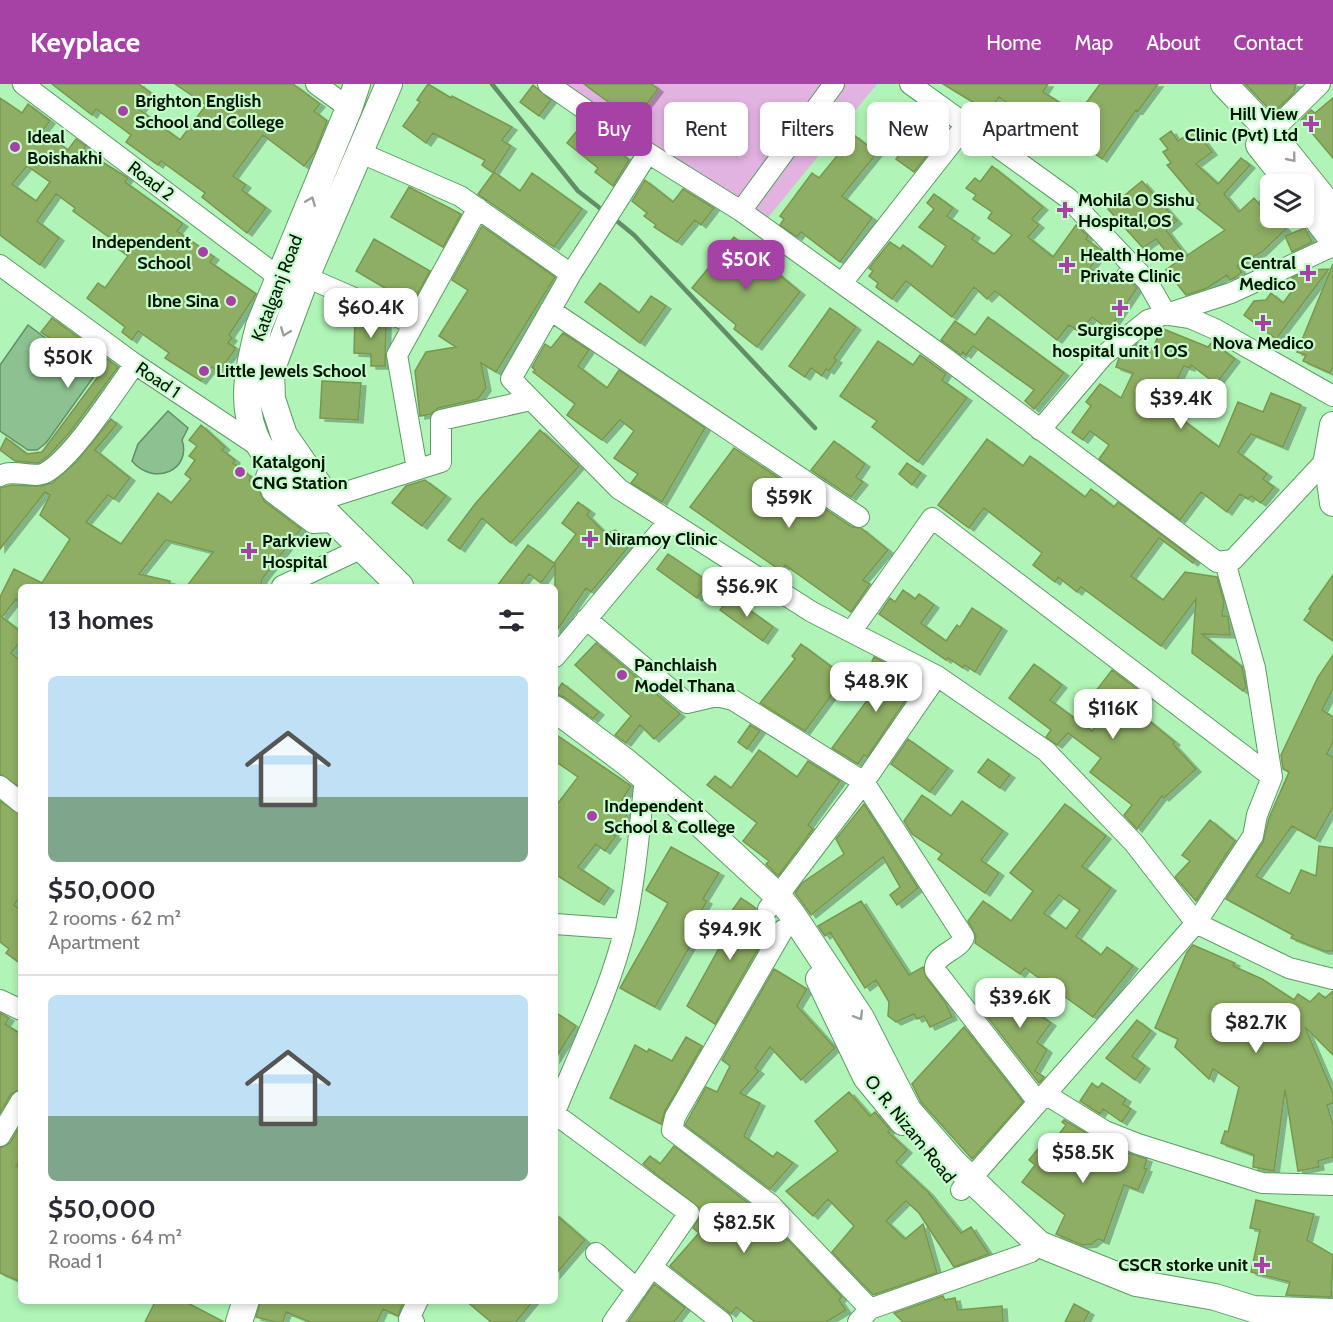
<!DOCTYPE html>
<html lang="en">
<head>
<meta charset="utf-8">
<style>
	:root { --surface:#fff; --page:#f2f2f3; --text:#2b2b33; --muted:#7c7c81; --line:#e1e1e2; --accent:#a642a6 }
	body { margin:0; font-family:Cabin,sans-serif; background:var(--page); color:var(--text); height:100vh; display:flex; flex-direction:column; font-size:22px; white-space:nowrap }
	* { box-sizing:border-box; margin:0 }
	p { font-size:20px; color:var(--muted) }
	.icon { flex:none; width:33px; height:33px; fill:none; stroke:currentColor; stroke-width:2; stroke-linecap:round; stroke-linejoin:round }
	.map { position:relative; flex:1; overflow:hidden }
	.drawer { position:absolute; left:18px; top:500px; width:540px; height:720px; display:flex; flex-direction:column; background:var(--surface); border-radius:9px; box-shadow:0 3px 9px #0003 }
	.drawer>* { flex:none }
	.guide { position:absolute; left:576px; top:18px; width:570px; height:54px; display:flex; gap:12px }
	.buttons { position:absolute; left:1260px; top:90px; display:grid; gap:12px }
	.buttons a { display:grid; place-items:center; width:54px; height:54px; border-radius:9px; background:var(--surface); box-shadow:0 3px 9px #0003; font-size:30px }
	.price { position:absolute; translate:-50% -51px; padding:0 14px; border-radius:12px; background:#fff; color:#222; font-size:20px; line-height:39px; filter:drop-shadow(0 2px 3px #0008) }
	.price::after { content:''; position:absolute; left:50%; top:36px; width:18px; height:14px; margin-left:-9px; background:inherit; clip-path:polygon(0 0,100% 0,50% 100%) }
	.price.current { background:var(--accent); color:#fff }
	ul { padding:0; list-style:none }
	li { display:grid; align-content:center; gap:12px; height:318px; padding:0 30px }
	li+li { border-top:2px solid var(--line) }
	li span { display:grid; place-items:center; height:186px; border-radius:9px; color:#555 }
	li>.icon { margin-inline-start:auto }
	span .icon { width:108px; height:108px; fill:#fffc; stroke-width:1 }
	li b { font-size:26px }
	h2 { display:flex; justify-content:space-between; align-items:center; height:72px; padding:0 30px; font-size:26px }
	.chip { padding:0 21px; border-radius:9px; background:var(--surface); box-shadow:0 3px 9px #0003; font-size:21px; line-height:54px }
	.chip.current { background:var(--accent); color:#fff }
	header { display:flex; align-items:center; gap:36px; box-sizing:border-box; height:84px; padding:0 30px; background:var(--accent); color:#fff }
	header strong { font-size:28px }
	nav { display:flex; gap:33px; margin-inline-start:auto; font-size:21px }
	.map>svg:first-child { display:block }
	.green { fill:#e2b2e0 }
	.water { fill:#8cc292; stroke:#628e67; stroke-width:1.5 }
	.lines { fill:none; stroke-linecap:round; stroke-linejoin:round }
	.stream { stroke:#628e67; stroke-width:4.5 }
	.building { fill:#8eae63; stroke:#79974e; stroke-width:1.5; fill-rule:evenodd; filter:url(#shadow) }
	.minor-casing { stroke:#5b9c64; stroke-width:22 }
	.major-casing { stroke:#5b9c64; stroke-width:28 }
	.minor { stroke:#fff; stroke-width:20 }
	.major { stroke:#fff; stroke-width:26 }
	.oneway { stroke:#99a19a }
	.poi-dot { fill:#a642a6; stroke:#c7fdcd; stroke-width:2 }
	.labels { text-anchor:middle; stroke-width:4.5; stroke-linejoin:round; paint-order:stroke }
	.poi-label { font-size:18px; font-weight:bold; fill:#001502; stroke:#c7fdcd; text-anchor:start }
	.street-label { font-size:18px; fill:#001502; stroke:#c7fdcd }
</style>
</head>
<body>
<header>
<strong>Keyplace</strong>
<nav><a>Home</a><a>Map</a><a>About</a><a>Contact</a></nav>
</header>
<div class="map">
<svg width="1333" height="1238" viewBox="0 0 1333 1238">
	<defs>
		<filter id="shadow"><feDropShadow dx="5" dy="3" stdDeviation="0" flood-color="#0004"/></filter>
	</defs>
	<rect width="100%" height="100%" fill="#b0f4b7"/>
	<!-- green -->
	<path class="green" d="M566,0H877L766,136Z"/>
	<!-- water -->
	<path class="water" d="M28,241L95,291L46,359L37,366H28L0,347V281Z
		M168,327L188,344L182,356C192,386 154,403 132,377L138,360Z"/>
	<g class="lines">
		<!-- stream -->
		<path class="stream" d="M492,0L578,107L605,128
			M612,133L634,151L815,344"/>
	</g>
	<!-- building -->
	<path class="building" d="M52,0H139L152,10L140,26L180,56L206,21L175,0H293L320,20L314,27L327,37L315,68L304,82L263,51L233,92L246,101L242,106L266,124L247,149L202,113L205,109L161,77L158,81L126,58L131,51L96,25L92,31Z
		M428,0L451,14L452,12L512,43L502,56L511,62L493,89L482,81L485,76L433,49L426,59L403,42L420,18L417,16Z
		M584,0H652L658,5L634,37Z
		M943,0H1048L1043,8L1078,30L1100,0H1158L1138,27L1136,26L1102,75L1067,49L1055,64L1039,51L1036,56L1022,47L1030,35L999,13L989,28Z
		M1245,0H1296L1294,9L1273,29Z
		M533,1L551,16L539,32L520,18Z
		M0,14L22,29L28,20L50,37L42,47L68,66L76,55L86,62L83,66L128,94L125,98L183,140L177,147L214,173L210,178L256,210L229,251L232,254L228,259L236,264L219,288L212,283L201,297L165,274L169,269L138,247L132,256L122,248L125,243L87,214L98,199L105,204L128,172L107,157L110,154L73,127L75,124L56,110L37,137L59,154L40,181L0,151ZM27,82L50,98L36,117L12,100Z
		M1333,14V74L1301,36L1311,26L1315,29Z
		M923,38L942,52L914,88L896,75Z
		M581,42L594,52L595,49L629,76L613,102L595,88L598,84L567,59Z
		M1195,45L1212,68L1196,80L1218,100L1241,74L1250,81L1224,110L1239,128L1254,114L1274,137L1276,135L1286,145L1262,168L1237,182L1242,188L1234,194L1230,196L1227,191L1207,204L1186,211L1166,186L1175,179L1156,155L1143,164L1108,125L1142,97L1177,137L1166,146L1186,172L1225,146L1197,124L1200,120L1167,81L1171,79L1163,68L1168,65L1160,55L1171,47L1178,57Z
		M854,51L877,69L842,112L872,134L840,178L801,148L797,153L780,141L784,135L780,132L812,89L819,94Z
		M992,82L1043,123L1032,135L1039,141L1028,153L1053,173L1076,141L1088,152L1086,155L1102,167L1090,184L1109,199L1119,185L1137,204L1109,246L1092,233L1080,248L1069,241L1057,256L995,207L987,215L974,203L952,233L906,197L892,215L876,203L878,199L869,192L873,187L869,184L890,158L900,165L903,161L932,183L946,162L919,143L934,125L927,119L934,110L953,124L947,132L975,151L972,155L994,170L1012,151L988,134L992,128L973,115L976,111L966,104L975,94L980,98Z
		M494,88L520,107L532,89L582,125L554,163L478,110Z
		M645,96L673,118L683,105L714,124L701,141L695,136L677,158L654,143L656,141L644,132L647,129L632,117Z
		M409,103L461,130L443,163L391,133Z
		M482,142L555,193L496,288L481,279L486,304L478,315L438,324L431,330L420,332L415,287L426,268L456,263L439,252L468,206L452,196Z
		M1305,144L1312,158L1292,168L1285,152Z
		M734,153L800,208L757,263L734,245L736,241L692,204Z
		M374,155L430,187L412,220L356,187Z
		M1333,180V282L1330,289L1303,277L1306,271L1297,268Z
		M1329,185L1276,255L1244,231L1254,217L1266,216L1271,209L1283,219L1298,199L1292,194L1309,186Z
		M600,199L639,229L651,212L666,222L640,259L585,218Z
		M830,224L856,243L834,274L837,276L829,287L826,285L822,292L811,284L805,293L789,282Z
		M355,232H366L386,241L385,282H371V270L354,269Z
		M988,233L1064,289L1034,325L1025,317L1034,306L973,262L966,271L963,268L961,271L941,256L955,237L975,251Z
		M52,234L118,283L71,347L48,372L38,379L15,377L0,366L6,354L27,370L42,368L100,290L41,248Z
		M1161,244L1208,263L1212,258L1235,275L1216,300L1191,281L1190,284L1184,282L1164,322L1219,363L1238,318L1263,328L1271,309L1301,321L1283,363L1251,350L1238,368L1267,390L1263,395L1274,403L1261,419L1251,412L1248,415L1240,410L1227,428L1201,408L1180,436L1099,375L1109,361L1090,347L1083,356L1072,348L1091,322L1086,318L1100,300L1121,314L1133,289L1116,283L1119,274L1138,259L1153,265Z
		M563,249L589,266L578,282L607,304L619,286L705,344L662,418L631,399L638,390L614,374L634,347L620,336L602,356L567,331L575,320L533,288L535,286L532,283L545,260L551,264Z
		M878,257L913,281L920,271L946,290L942,296L967,314L918,378L872,343L877,337L840,312Z
		M322,297L361,299L358,336L320,334Z
		M111,335L117,340L95,366L130,394L114,415L108,411L86,438L121,460L158,409L171,419L191,395L185,390L195,376L189,372L197,362L189,356L201,341L225,363L222,366L235,376L233,379L251,393L249,396L257,402L264,417L301,445L262,495L261,502H187L213,468L166,456L139,490L170,497L169,502H21V518L16,515L2,533L21,548V557L11,569L21,577V704L0,690V513L14,485L42,499L70,455L40,431L50,411L45,408L0,465V404L11,401L41,402L52,399L77,377Z
		M540,346L579,382L511,459L482,434L460,465L448,456L475,420Z
		M987,355L1023,382L1030,372L1085,413L1091,405L1114,423L1118,418L1195,476L1193,479L1159,454L1131,492L1163,516L1185,488L1217,493L1224,518L1222,532H1228L1230,551L1202,550L1242,583L1246,603L1243,607L1192,569L1196,515L1161,562L1081,503L1077,508L1058,493L1055,498L1033,481L1042,469L984,424L969,444L938,421Z
		M834,357L865,380L856,393L863,398L851,413L811,386Z
		M734,364L852,443L861,444L888,466L863,496L870,500L851,528L785,481L781,487L690,423Z
		M907,379L921,389L912,401L899,390Z
		M425,396L446,412L422,442L392,419L406,402Z
		M578,418L590,427L587,431L606,450L615,446L634,456L591,508L586,504L555,549V478L576,450L562,439Z
		M528,461L555,480L541,499L529,490L520,502H497Z
		M668,470L709,498L697,514L657,485Z
		M1333,491V557L1304,536L1311,526L1309,525Z
		M903,506L915,515L919,510L934,521L921,539L946,557L957,541L960,543L972,524L1002,544L975,588L965,581L963,584L948,574L946,576L879,530L890,514L895,518Z
		M730,512L773,543L763,557L720,526Z
		M596,559L680,630L654,655L640,641L626,659L615,651L631,632L575,581Z
		M801,560L845,593L805,647L760,619L795,575L792,572Z
		M1333,571V605L1322,626L1333,633V658L1327,670L1333,673V723L1315,755L1292,742L1256,792L1290,810L1301,786L1316,792L1319,762L1333,764V867H1324L1291,854L1293,851L1226,815L1263,758L1269,734L1289,688L1283,685L1281,671L1318,593Z
		M874,573L919,596L867,673L864,671L858,680L832,664L888,588L871,580Z
		M1034,580L1062,601L1050,616L1092,647L1109,625L1092,612L1112,586L1147,613L1137,627L1175,658L1173,660L1196,685L1164,714L1162,712L1137,745L1124,731L1132,721L1090,688L1101,674L1068,649L1057,661L1046,653L1051,646L1009,614Z
		M562,599L599,628L593,635L564,613L555,610Z
		M750,641L760,647L747,665L738,658Z
		M555,650L631,702L622,716L630,722L629,728L613,750L616,752L605,767L596,760L578,783L609,804L599,818L555,790V723L578,693L555,677Z
		M908,655L948,684L930,708L891,680Z
		M759,666L797,693L808,677L840,697L808,741L813,745L778,792L766,780L769,777L743,757L757,739L707,701L715,692L731,704Z
		M988,675L1010,691L1000,704L978,688Z
		M922,711L951,732L962,717L1003,747L981,776L999,789L985,809L938,775L942,770L912,750L904,737Z
		M0,717L21,731V811L14,821L21,826V880L6,869L9,865L0,858Z
		M864,720L918,804L897,821L890,811L900,803L883,773L811,831L795,809L802,799L844,770L836,755Z
		M1065,720L1106,752L1082,782L1111,804L1076,852L1101,871L1107,863L1133,882L1093,933L1025,884L1020,890L975,859L976,852L968,837L983,817L1011,837L1033,807L1010,789ZM1059,811L1080,826L1066,845L1044,829Z
		M1210,736L1235,757L1196,817L1175,793L1190,777L1182,771Z
		M671,763L719,789L703,815L707,817L686,853L693,857L655,923L620,904L668,819L646,806Z
		M741,814L754,823L757,830L755,832L758,831L772,840L715,940L687,922L733,839L726,835Z
		M861,817L909,891L923,883L926,893L945,918L952,933L930,943L924,932L917,935L914,930L896,938L888,932L889,918L876,896L865,904L830,848L825,852L818,842Z
		M1193,861L1235,879L1233,882L1262,895L1294,916L1298,910L1310,918L1319,909L1325,914L1333,907V971L1305,943L1333,1009V1019L1327,1021L1333,1041V1073L1318,1077L1319,1083L1298,1087L1285,1006L1274,1087L1253,1083L1254,1071L1221,1059L1225,1047L1228,1048L1239,1003L1213,985L1209,995L1175,963L1178,955L1155,944L1187,868Z
		M774,885L807,905L797,922L835,964L801,996L770,963L755,984L759,987L740,1009L760,1019L744,1052L773,1073L777,1068L793,1079L770,1105L685,1041L706,1003L717,1008L730,982L722,976Z
		M1003,904L1051,939L1037,958L1047,966L1035,987L1044,993L1039,999L985,930Z
		M555,928L576,942L555,975Z
		M0,929L9,934L5,940L21,950V1005L11,1010L0,1029Z
		M1137,936L1151,947L1132,972L1145,982L1135,996L1106,974Z
		M964,943L1023,1018L972,1075L921,1018L912,1000Z
		M686,953L702,962L665,1027L661,1040L610,1014L635,961L647,968L649,965L672,977Z
		M1092,999L1098,1004L1102,999L1126,1015L1123,1020L1131,1025L1122,1038L1103,1025L1100,1030L1080,1017Z
		M849,1008L870,1032L875,1028L890,1046L888,1048L907,1066L896,1078L928,1108L961,1149L971,1143L989,1170L954,1183L919,1129L906,1117L886,1137L905,1155L923,1140L937,1189L873,1211L832,1168L854,1142L828,1115L813,1132L786,1107L838,1067L815,1037Z
		M1064,1036L1086,1049L1080,1059L1103,1076L1106,1068L1122,1075L1125,1068L1147,1075L1144,1084L1147,1085L1138,1106L1124,1101L1104,1157L1098,1155L1092,1160L1082,1161L1056,1150L1065,1131L1022,1098L1035,1081L1029,1076L1041,1061L1047,1066L1066,1041L1062,1038Z
		M21,1040V1074L16,1082L21,1085V1198L0,1189V1064L10,1059Z
		M674,1062L748,1119L744,1125L789,1157L842,1213L839,1216L846,1226L826,1238H755L736,1223L731,1230L670,1182L699,1149L693,1144L701,1131L700,1125L643,1080L650,1072L660,1080Z
		M1256,1116L1314,1130L1307,1156L1333,1171L1331,1213L1286,1211L1290,1198L1251,1188L1260,1146L1250,1144Z
		M555,1130L585,1156L555,1191Z
		M654,1200L685,1224L674,1238H628Z
		M943,1212L945,1216L955,1214L958,1226L1002,1222L1003,1238H903L894,1229Z
		M156,1216H182L224,1238H145Z
		M261,1216H404L398,1232L383,1225L377,1238H310L286,1228L283,1238H275L256,1233Z
		M465,1216H534L516,1238H491Z
		M1074,1220L1089,1228L1084,1238H1065Z"/>
	<g class="lines">
		<!-- minor casing -->
		<g class="minor-casing">
			<path id="minor" d="M23,0L289,201
				M316,0L349,24
				M548,0L648,69L741,127L944,273L1217,478L1233,476L1327,375
				M910,0L1068,114L1147,197L1166,230
				M1260,59L1320,0
				M361,69L460,112L571,190
				M648,69L571,190L511,295L619,405L812,528L937,592L1046,667L1134,759L1196,839L1289,884L1333,895
				M741,127L834,0
				M0,181L135,280L261,364
				M306,193L414,240
				M842,199L966,41
				M550,226L859,433
				M1170,231L1190,234L1215,245L1333,312
				M1040,346L1103,272L1148,236L1231,209L1333,162
				M273,376L266,393L272,408L313,439L333,438
				M417,385L397,271L478,124
				M0,392C13,384 32,395 45,389C73,374 115,307 135,280
				M327,414L441,378V336L531,316
				M282,502L360,465
				M586,535L687,619L717,612L733,616L864,698L964,853C960,867 933,870 935,886L1038,1018
				M851,548L932,434L1272,693
				M555,573L668,438
				M0,702L21,719
				M768,825L864,698L937,592
				M555,840L624,845
				M783,846L675,1033L672,1046L770,1120L870,1225
				M0,916L21,926
				M1045,1010L1105,1047L1138,1060L1262,1099L1333,1101
				M555,1028C579,968 610,907 625,844C635,797 639,750 644,703
				M555,1030L689,1129L652,1183L722,1238
				M0,1052L21,1017
				M961,1106L1196,839L1253,752L1257,731L1272,693L1255,584L1225,478
				M596,1169L637,1205
				M414,1238L409,1235L418,1216
				M613,1238L652,1183
				M858,1238L870,1225L1031,1168"/>
		</g>
		<!-- major casing -->
		<g class="major-casing">
			<path id="major" d="M357,0L349,24L259,242C248,284 238,325 261,364L400,502
				M1224,0L1271,49L1333,126
				M1259,61L1290,100
				M1304,118L1333,156
				M1333,341L1327,375L1333,419
				M324,409L284,351L272,315L271,287L306,193L389,0
				M555,625L626,678L696,736L778,812L792,830L861,934L908,1026L955,1080L1039,1160L1136,1199L1215,1213L1253,1225L1333,1228
				M819,895L866,993L903,1038
				M239,1238L246,1216"/>
		</g>
		<!-- minor -->
		<use href="#minor" class="minor"/>
		<!-- major -->
		<use href="#major" class="major"/>
	</g>
	<!-- one-way arrows -->
	<defs><path id="oneway-chevron" d="M-2-3.5L2.5 0L-2 3.5" fill="none" stroke-width="1.6" stroke-linecap="round" stroke-linejoin="round" transform="scale(1.5)"/></defs>
	<g class="oneway">
		<use href="#oneway-chevron" transform="translate(1292 74) rotate(51)"/>
		<use href="#oneway-chevron" transform="translate(311 117) rotate(-68)"/>
		<use href="#oneway-chevron" transform="translate(285 248) rotate(111)"/>
		<use href="#oneway-chevron" transform="translate(859 932) rotate(59)"/>
	</g>
	<!-- markers -->
	<g class="poi-dot">
		<circle cx="123" cy="27" r="6"/>
		<path d="M1308 31h6v6h6v6h-6v6h-6v-6h-6v-6h6z"/>
		<circle cx="15" cy="63" r="6"/>
		<path d="M1062 117h6v6h6v6h-6v6h-6v-6h-6v-6h6z"/>
		<circle cx="203" cy="168" r="6"/>
		<path d="M1064 172h6v6h6v6h-6v6h-6v-6h-6v-6h6z"/>
		<path d="M1305 180h6v6h6v6h-6v6h-6v-6h-6v-6h6z"/>
		<circle cx="231" cy="217" r="6"/>
		<path d="M1117 215h6v6h6v6h-6v6h-6v-6h-6v-6h6z"/>
		<path d="M1260 230h6v6h6v6h-6v6h-6v-6h-6v-6h6z"/>
		<circle cx="204" cy="287" r="6"/>
		<circle cx="240" cy="388" r="6"/>
		<path d="M587 446h6v6h6v6h-6v6h-6v-6h-6v-6h6z"/>
		<path d="M246 458h6v6h6v6h-6v6h-6v-6h-6v-6h6z"/>
		<circle cx="622" cy="591" r="6"/>
		<circle cx="592" cy="732" r="6"/>
		<path d="M1259 1172h6v6h6v6h-6v6h-6v-6h-6v-6h6z"/>
	</g>
	<g class="labels">
		<!-- poi labels -->
		<g class="poi-label">
			<text x="135" y="23">Brighton English<tspan x="135" dy="21">School and College</tspan></text>
			<text x="1298" y="36" text-anchor="end">Hill View<tspan x="1298" dy="21">Clinic (Pvt) Ltd</tspan></text>
			<text x="27" y="59">Ideal<tspan x="27" dy="21">Boishakhi</tspan></text>
			<text x="1078" y="122">Mohila O Sishu<tspan x="1078" dy="21">Hospital,OS</tspan></text>
			<text x="191" y="164" text-anchor="end">Independent<tspan x="191" dy="21">School</tspan></text>
			<text x="1080" y="177">Health Home<tspan x="1080" dy="21">Private Clinic</tspan></text>
			<text x="1296" y="185" text-anchor="end">Central<tspan x="1296" dy="21">Medico</tspan></text>
			<text x="219" y="223" text-anchor="end">Ibne Sina</text>
			<text x="1120" y="252" text-anchor="middle">Surgiscope<tspan x="1120" dy="21">hospital unit 1 OS</tspan></text>
			<text x="1263" y="265" text-anchor="middle">Nova Medico</text>
			<text x="216" y="293">Little Jewels School</text>
			<text x="252" y="384">Katalgonj<tspan x="252" dy="21">CNG Station</tspan></text>
			<text x="604" y="461">Niramoy Clinic</text>
			<text x="262" y="463">Parkview<tspan x="262" dy="21">Hospital</tspan></text>
			<text x="634" y="587">Panchlaish<tspan x="634" dy="21">Model Thana</tspan></text>
			<text x="604" y="728">Independent<tspan x="604" dy="21">School &amp; College</tspan></text>
			<text x="1248" y="1187" text-anchor="end">CSCR storke unit</text>
		</g>
		<!-- street labels -->
		<g class="street-label">
			<text transform="translate(151 97) rotate(37)" y="6">Road 2</text>
			<text transform="translate(277 204) rotate(-69)" y="6">Katalganj Road</text>
			<text transform="translate(158 296) rotate(34)" y="6">Road 1</text>
			<text transform="translate(910 1045) rotate(51)" y="6">O. R. Nizam Road</text>
		</g>
	</g>
</svg>
<div class="buttons">
<a><svg class="icon" aria-label="layers" viewBox="0 0 24 24"><path d="M12 4l9 5-9 5-9-5zM3 14l9 5 9-5"/></svg></a>
</div>
<b class="price current" style="left:746px;top:207px">$50K</b>
<b class="price" style="left:371px;top:255px">$60.4K</b>
<b class="price" style="left:68px;top:305px">$50K</b>
<b class="price" style="left:1181px;top:346px">$39.4K</b>
<b class="price" style="left:789px;top:445px">$59K</b>
<b class="price" style="left:747px;top:534px">$56.9K</b>
<b class="price" style="left:876px;top:629px">$48.9K</b>
<b class="price" style="left:1113px;top:656px">$116K</b>
<b class="price" style="left:730px;top:877px">$94.9K</b>
<b class="price" style="left:1020px;top:945px">$39.6K</b>
<b class="price" style="left:1256px;top:970px">$82.7K</b>
<b class="price" style="left:1083px;top:1100px">$58.5K</b>
<b class="price" style="left:744px;top:1170px">$82.5K</b>
<div class="guide">
<a class="chip current">Buy</a>
<a class="chip">Rent</a>
<a class="chip">Filters</a>
<a class="chip">New</a>
<a class="chip">Apartment</a>
</div>
<section class="drawer">
<h2>13 homes<svg class="icon" aria-label="filters" viewBox="0 0 24 24"><path d="M4 7h16M4 17h16"/><circle cx="9" cy="7" r="2"/><circle cx="15" cy="17" r="2"/></svg></h2>
<ul>
<li><span style="background:linear-gradient(#bfe0f5 65%,#7fa58c 0)"><svg class="icon" aria-label="home" viewBox="0 0 24 24"><path d="M3 11l9-7 9 7M6 9v11h12V9"/></svg></span><div><b>$50,000</b><p>2 rooms · 62 m²</p><p>Apartment</p></div></li>
<li><span style="background:linear-gradient(#bfe0f5 65%,#7fa58c 0)"><svg class="icon" aria-label="home" viewBox="0 0 24 24"><path d="M3 11l9-7 9 7M6 9v11h12V9"/></svg></span><div><b>$50,000</b><p>2 rooms · 64 m²</p><p>Road 1</p></div></li>
</ul>
</section>
</div>
</body>
</html>
